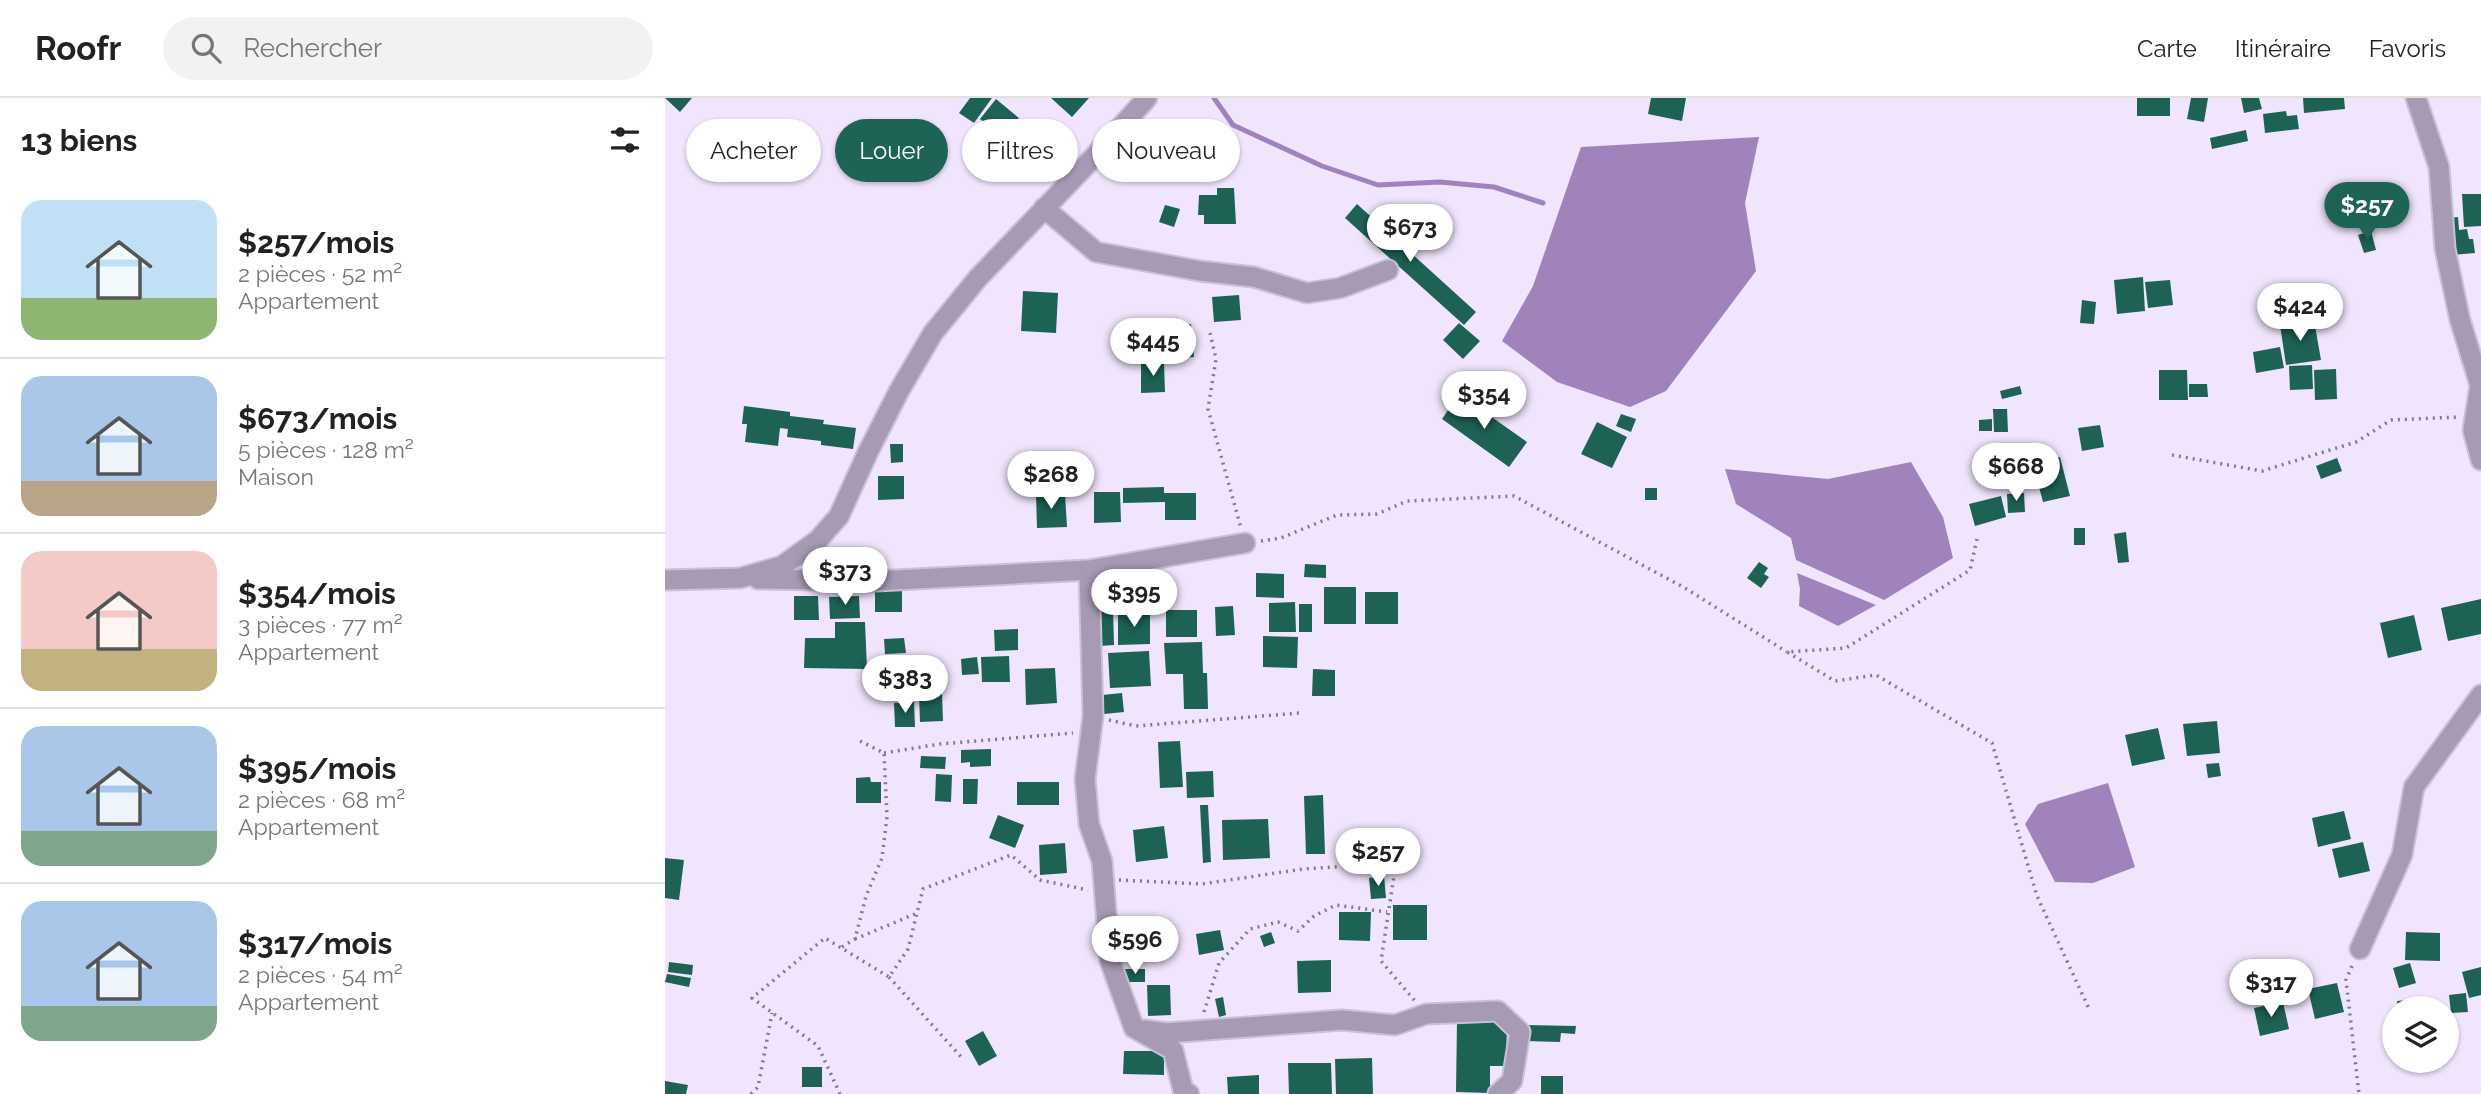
<!DOCTYPE html>
<html lang="fr">
<head>
<meta charset="utf-8">
<style>
	:root { --surface:#fff; --page:#f2f2f2; --text:#222; --muted:#767676; --line:#e0e0e0; --accent:#1d6457 }
	body { margin:0; font-family:Raleway,sans-serif; background:var(--page); color:var(--text); height:100vh; display:flex; flex-direction:column; font-size:26px; white-space:nowrap }
	* { box-sizing:border-box; margin:0 }
	p { font-size:23px; color:var(--muted) }
	.icon { flex:none; width:38px; height:38px; fill:none; stroke:currentColor; stroke-width:2; stroke-linecap:round; stroke-linejoin:round }
	.map { position:relative; flex:1; overflow:hidden }
	.drawer { display:flex; flex-direction:column; background:var(--surface); width:665px }
	.drawer>* { flex:none }
	.banner { position:absolute; left:21px; top:21px; width:665px; height:63px; display:flex; gap:14px }
	.controls { position:absolute; left:1717px; top:898px; display:grid; gap:14px }
	.controls a { display:grid; place-items:center; width:77px; height:77px; border-radius:50%; background:var(--surface); box-shadow:0 2px 5px #0004; font-size:35px }
	.price { position:absolute; translate:-50% -60px; padding:0 16px; border-radius:24px; background:#fff; color:#222; font-size:23px; line-height:46px; filter:drop-shadow(0 2px 4px #0008) }
	.price::after { content:''; position:absolute; left:50%; top:42px; width:21px; height:16px; margin-left:-10px; background:inherit; clip-path:polygon(0 0,100% 0,50% 100%) }
	.price.active { background:var(--accent); color:#fff }
	ul { padding:0; list-style:none }
	li { display:flex; align-items:center; gap:21px; height:175px; padding:0 21px }
	li+li { border-top:2px solid var(--line) }
	li span { display:grid; place-items:center; flex:none; width:196px; height:140px; border-radius:21px; color:#555 }
	li>.icon { margin-inline-start:auto }
	span .icon { width:84px; height:84px; fill:#fffc; stroke-width:1 }
	li b { font-size:30px }
	h2 { display:flex; justify-content:space-between; align-items:center; height:84px; padding:0 21px; font-size:30px }
	.chip { padding:0 24px; border-radius:32px; background:var(--surface); box-shadow:0 2px 5px #0004; font-size:24px; line-height:63px }
	.chip.active { background:var(--accent); color:#fff }
	header { display:flex; align-items:center; gap:42px; box-sizing:border-box; height:98px; padding:0 35px; background:var(--surface); border-bottom:2px solid var(--line) }
	header strong { font-size:33px }
	nav { display:flex; gap:38px; margin-inline-start:auto; font-size:24px }
	.search { width:490px; height:63px; background:var(--page); display:flex; align-items:center; gap:18px; box-sizing:border-box; padding:0 24px; border-radius:38px; color:var(--muted); font-size:26px }
	main { display:flex; flex:1; min-height:0 }
	.map>svg:first-child { display:block }
	.water { fill:#a083bc }
	.lines { fill:none; stroke-linecap:round; stroke-linejoin:round }
	.stream { stroke:#a083bc; stroke-width:5 }
	.building { fill:#1d6255 }
	.minor-casing { stroke:#cbc1d5; stroke-width:23 }
	.path { stroke:#817a89; stroke-width:3.5; stroke-dasharray:2 5; stroke-linecap:butt }
	.minor { stroke:#a69ab4; stroke-width:19 }
</style>
</head>
<body>
<header>
<strong>Roofr</strong>
<div class="search"><svg class="icon" aria-label="search" viewBox="0 0 24 24"><circle cx="10" cy="10" r="6"/><path d="M15 15l6 6"/></svg>Rechercher</div>
<nav><a>Carte</a><a>Itinéraire</a><a>Favoris</a></nav>
</header>
<main>
<section class="drawer">
<h2>13 biens<svg class="icon" aria-label="filters" viewBox="0 0 24 24"><path d="M4 7h16M4 17h16"/><circle cx="9" cy="7" r="2"/><circle cx="15" cy="17" r="2"/></svg></h2>
<ul>
<li><span style="background:linear-gradient(#bfe0f5 70%,#8fb573 0)"><svg class="icon" aria-label="home" viewBox="0 0 24 24"><path d="M3 11l9-7 9 7M6 9v11h12V9"/></svg></span><div><b>$257/mois</b><p>2 pièces · 52 m²</p><p>Appartement</p></div></li>
<li><span style="background:linear-gradient(#a9c7e8 75%,#b9a48a 0)"><svg class="icon" aria-label="home" viewBox="0 0 24 24"><path d="M3 11l9-7 9 7M6 9v11h12V9"/></svg></span><div><b>$673/mois</b><p>5 pièces · 128 m²</p><p>Maison</p></div></li>
<li><span style="background:linear-gradient(#f6c9c9 70%,#c2b280 0)"><svg class="icon" aria-label="home" viewBox="0 0 24 24"><path d="M3 11l9-7 9 7M6 9v11h12V9"/></svg></span><div><b>$354/mois</b><p>3 pièces · 77 m²</p><p>Appartement</p></div></li>
<li><span style="background:linear-gradient(#a9c7e8 75%,#7fa58c 0)"><svg class="icon" aria-label="home" viewBox="0 0 24 24"><path d="M3 11l9-7 9 7M6 9v11h12V9"/></svg></span><div><b>$395/mois</b><p>2 pièces · 68 m²</p><p>Appartement</p></div></li>
<li><span style="background:linear-gradient(#a9c7e8 75%,#7fa58c 0)"><svg class="icon" aria-label="home" viewBox="0 0 24 24"><path d="M3 11l9-7 9 7M6 9v11h12V9"/></svg></span><div><b>$317/mois</b><p>2 pièces · 54 m²</p><p>Appartement</p></div></li>
</ul>
</section>
<div class="map">
<svg width="1816" height="996" viewBox="0 0 1816 996">
	<rect width="100%" height="100%" fill="#f0e5fc"/>
	<!-- water -->
	<path class="water" d="M1094,39L1080,105L1091,173L1001,293L965,309L892,284L837,243L868,188L916,49Z
		M1246,364L1278,419L1288,460L1219,502L1131,462L1126,440L1071,406L1060,371L1163,381Z
		M1132,475L1211,507L1173,528L1134,508L1135,491Z
		M1443,685L1470,769L1428,785L1390,784L1360,726L1373,706Z"/>
	<g class="lines">
		<!-- stream -->
		<path class="stream" d="M549,0L568,27L657,68L713,87L775,84L829,89L878,105"/>
	</g>
	<!-- building -->
	<path class="building" d="M0,0H27L15,14Z
		M305,0H327L309,25L294,15Z
		M386,0H424L407,19Z
		M986,0H1021L1017,23L983,16Z
		M1472,0H1505V18H1472Z
		M1526,0H1543L1539,24L1522,21Z
		M1576,0H1594L1597,11L1579,15Z
		M1638,0H1679L1680,11L1639,15Z
		M331,1L354,20L338,39L315,21Z
		M1621,13L1622,18L1632,17L1634,31L1600,35L1598,16Z
		M1581,32L1583,43L1547,51L1545,40Z
		M552,90H569L571,126H539V117H533L534,97H552Z
		M1797,96H1816V128L1799,129Z
		M692,106L811,214L799,227L680,120Z
		M500,107L515,111L509,129L494,124Z
		M1793,119L1794,132L1802,131L1804,141H1808L1810,155L1787,157L1783,120Z
		M1706,133L1711,152L1699,155L1693,137Z
		M1478,179L1480,213L1452,216L1449,182Z
		M1505,182L1508,207L1483,210L1480,184Z
		M358,193L393,195L391,235L356,233Z
		M574,197L576,222L549,224L547,199Z
		M1417,202L1431,204L1429,226L1415,225Z
		M1649,222L1656,262L1621,267L1615,227Z
		M794,225L815,243L798,261L778,242Z
		M526,226L529,259L471,264L468,230Z
		M1615,249L1619,270L1591,275L1588,254Z
		M476,266H499L500,294L476,295Z
		M1647,267L1648,291L1625,292L1624,268Z
		M1671,271L1672,301L1650,302L1649,272Z
		M1494,272H1522L1523,302H1494Z
		M1524,286H1542L1543,299H1524Z
		M1355,288L1357,296L1337,301L1335,293Z
		M794,296L862,344L844,369L777,321Z
		M79,308L125,314V318L159,322L158,326L191,330L188,351L156,347V343L122,339L123,331L115,330L113,348L80,344L82,326H77Z
		M1328,311H1342L1343,334H1329Z
		M956,316L971,321L966,334L951,328Z
		M1327,321V333H1314V322Z
		M932,324L962,339L947,370L916,356Z
		M1435,327L1439,349L1417,353L1413,330Z
		M225,346H238V364L226,365Z
		M1395,359L1405,398L1378,404L1368,366Z
		M1672,360L1677,373L1656,381L1651,368Z
		M213,378H239V401L213,402Z
		M499,389V395H531V422H500V404L458,405V390Z
		M980,390H992V402H980Z
		M429,394H455L456,424L429,425Z
		M1359,395L1360,414L1343,415L1342,396Z
		M400,396L402,429L372,430L371,397Z
		M1336,398L1341,419L1310,428L1304,406Z
		M1409,430H1420V447H1409Z
		M1461,434L1464,464L1453,465L1449,436Z
		M1094,464L1103,470L1099,476L1104,479L1096,490L1082,480Z
		M640,466L661,467V480L639,479Z
		M591,475L619,476V500L591,499Z
		M484,480L487,511L472,513L469,481Z
		M455,484L457,512H448L449,547L435,548L432,485Z
		M659,489H691V526H659Z
		M210,493H237V514H210Z
		M700,494H733V526H700Z
		M129,498H153L154,522H129Z
		M194,498L195,520L165,521L164,499Z
		M1816,501V536L1783,543L1776,510Z
		M630,504L631,534H604V505Z
		M634,506H647V534H634Z
		M568,508L570,537L551,538L550,509Z
		M501,512H532V539H501Z
		M453,516H485V546L453,547Z
		M1749,517L1757,552L1723,560L1715,525Z
		M170,524H200L202,571L139,570L140,540H170Z
		M353,531V552L330,553L329,532Z
		M598,538L633,539L632,570L598,569Z
		M239,540L241,555L220,556L219,541Z
		M537,544L538,575H542L543,611H519L518,576H501L499,545Z
		M484,553L486,588L445,590L443,555Z
		M344,558L345,584H317L316,559Z
		M312,559L314,576L297,577L296,561Z
		M271,560L273,584L244,587L242,562Z
		M235,564L236,590L210,592L209,565Z
		M390,570L392,605L361,607L360,571Z
		M648,571L670,572V598H647Z
		M277,595L278,623L255,624L254,597Z
		M457,595L459,614L439,616L437,597Z
		M249,604L250,629H230L229,605Z
		M1552,623L1555,655L1522,658L1518,626Z
		M1493,630L1500,661L1467,668L1460,637Z
		M515,643L518,689L495,690L493,644Z
		M326,651V668L305,669V664L296,665V652Z
		M256,658L281,659L280,671L255,670Z
		M1554,665L1556,678L1543,680L1541,666Z
		M548,673L549,699L522,700L521,674Z
		M271,676L287,677L286,704L270,703Z
		M205,679L206,684H216V705H191V680Z
		M298,681H313L312,706H298Z
		M352,684H394V707H352Z
		M658,697L660,756H641L639,698Z
		M535,707H543L546,764L538,765Z
		M1679,713L1686,741L1653,749L1647,720Z
		M333,717L359,727L350,750L324,740Z
		M603,721L605,760L558,762L557,722Z
		M499,728L503,760L471,764L468,732Z
		M1698,744L1705,773L1674,780L1667,751Z
		M400,745L402,775L375,777L374,747Z
		M0,760L19,762L14,802L0,800Z
		M719,778L721,800L706,801L704,780Z
		M728,807H762V842H728Z
		M674,814H706L705,843L674,842Z
		M555,832L559,852L534,857L531,836Z
		M465,834H482L483,862L455,863V843H465Z
		M606,834L610,845L599,849L595,838Z
		M1741,834L1775,835V863L1740,862Z
		M666,862V894L633,895L632,863Z
		M4,864L28,867L27,877L3,874Z
		M1745,865L1751,885L1734,890L1728,870Z
		M1816,869V897L1804,900L1797,874Z
		M460,871H480V884H460Z
		M2,876L26,880L24,889L0,884Z
		M1672,885L1679,914L1650,921L1643,891Z
		M482,887H505L506,917L483,918Z
		M1801,895L1803,914L1786,915L1784,897Z
		M558,899L561,917L554,919L550,901Z
		M1764,900L1765,910H1733L1732,903Z
		M1618,904L1624,931L1595,938L1589,910Z
		M792,923L842,924L841,968H825V995L791,994Z
		M860,927L911,928L910,936L896,935L895,944L860,943Z
		M318,933L332,958L314,968L300,943Z
		M459,953H499V977L458,976Z
		M707,960L708,996H671L670,961Z
		M623,965H666L667,996H624Z
		M137,969H157V989H137Z
		M594,977V996H563L562,979Z
		M876,978H898V996H876Z
		M0,983L23,987L21,996H0Z"/>
	<g class="lines">
		<!-- minor casing -->
		<g class="minor-casing">
			<path id="minor" d="M1751,0L1774,69L1780,151L1795,222L1815,287L1808,332L1816,362
				M379,110L431,154L535,173L589,179L642,195L675,190L723,172
				M424,472L428,618L420,681L424,726L437,763L445,863L469,930L508,952L518,992L524,996
				M93,481L211,483L424,472L580,445
				M0,482L75,480L117,468L153,442L174,418L203,354L234,293L268,235L313,180L426,62L482,0
				M1695,851L1737,757L1749,689L1816,597
				M480,932L501,935L677,922L730,927L761,916L833,913L855,934L847,983L833,996"/>
		</g>
		<!-- path -->
		<path class="path" d="M545,235L551,261L543,311L576,430
			M1507,357L1597,373L1691,344L1726,322L1794,319
			M1312,441L1305,472L1181,550L1122,554L1170,583L1211,577L1327,645L1372,798L1425,913
			M596,443L616,440L672,417L712,416L742,403L849,398L1020,490L1122,554
			M444,622L471,628L635,615
			M219,655L275,646L408,635
			M454,782L537,786L638,771L731,765L716,863L750,903
			M190,841L250,816
			M177,849L190,841L201,798L217,760L222,719L219,655L195,643
			M1687,868L1681,882L1694,996
			M224,879L298,961
			M539,914L554,865L585,831L613,824L633,833L649,818L671,807L722,814
			M86,996L93,989L107,915
			M175,996L153,948L87,900L160,840L224,879L243,851L258,791L346,757L375,782L423,792"/>
		<!-- minor -->
		<use href="#minor" class="minor"/>
	</g>
</svg>
<div class="controls">
<a><svg class="icon" aria-label="layers" viewBox="0 0 24 24"><path d="M12 4l9 5-9 5-9-5zM3 14l9 5 9-5"/></svg></a>
</div>
<b class="price active" style="left:1702px;top:144px">$257</b>
<b class="price" style="left:745px;top:166px">$673</b>
<b class="price" style="left:1635px;top:245px">$424</b>
<b class="price" style="left:488px;top:280px">$445</b>
<b class="price" style="left:819px;top:333px">$354</b>
<b class="price" style="left:1351px;top:405px">$668</b>
<b class="price" style="left:386px;top:413px">$268</b>
<b class="price" style="left:180px;top:509px">$373</b>
<b class="price" style="left:469px;top:531px">$395</b>
<b class="price" style="left:240px;top:617px">$383</b>
<b class="price" style="left:713px;top:790px">$257</b>
<b class="price" style="left:470px;top:878px">$596</b>
<b class="price" style="left:1606px;top:921px">$317</b>
<div class="banner">
<a class="chip">Acheter</a>
<a class="chip active">Louer</a>
<a class="chip">Filtres</a>
<a class="chip">Nouveau</a>
</div>
</div>
</main>
</body>
</html>
